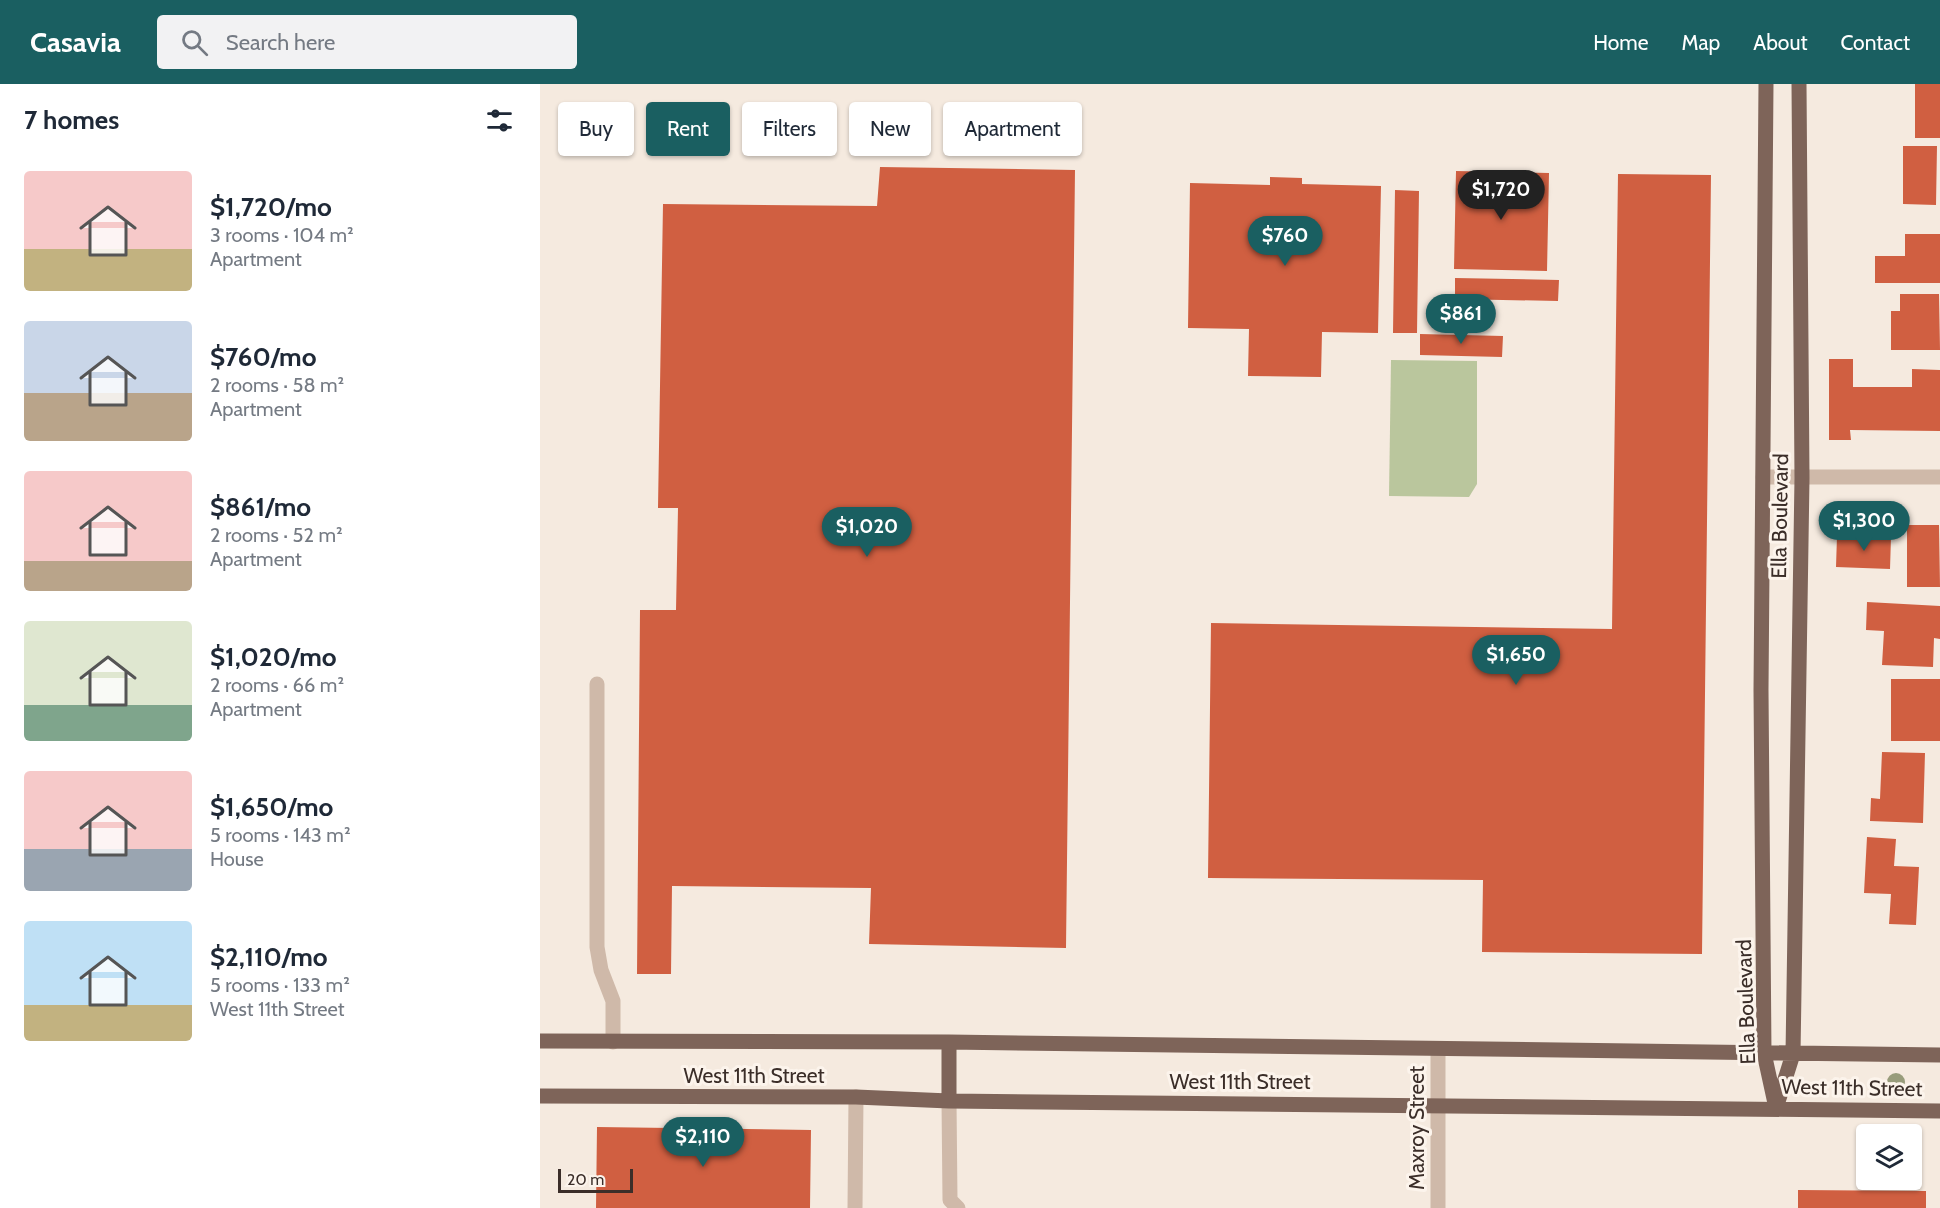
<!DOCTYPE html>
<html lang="en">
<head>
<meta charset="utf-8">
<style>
	:root { --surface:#fff; --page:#f2f2f3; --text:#1f2937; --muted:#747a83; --accent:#1a5f61 }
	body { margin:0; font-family:Cabin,sans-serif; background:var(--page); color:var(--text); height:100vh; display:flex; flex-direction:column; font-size:22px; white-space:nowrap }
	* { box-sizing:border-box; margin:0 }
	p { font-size:20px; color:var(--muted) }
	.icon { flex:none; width:33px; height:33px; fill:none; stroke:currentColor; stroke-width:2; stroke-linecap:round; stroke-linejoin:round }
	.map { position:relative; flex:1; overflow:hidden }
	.details { display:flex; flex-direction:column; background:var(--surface); width:540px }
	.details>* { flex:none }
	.banner { position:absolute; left:18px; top:18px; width:570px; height:54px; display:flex; gap:12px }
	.buttons { position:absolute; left:1316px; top:1040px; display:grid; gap:12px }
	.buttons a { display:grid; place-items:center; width:66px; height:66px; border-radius:6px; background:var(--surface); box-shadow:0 2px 4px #0004; font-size:30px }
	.scale { position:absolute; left:18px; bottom:15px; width:75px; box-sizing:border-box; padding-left:6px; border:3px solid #3b2e29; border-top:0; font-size:16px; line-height:21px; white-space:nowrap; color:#3b2e29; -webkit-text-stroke:4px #fcf4ec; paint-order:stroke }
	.price { position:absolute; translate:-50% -51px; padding:0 14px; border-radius:21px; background:var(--accent); color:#fff; font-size:20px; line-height:39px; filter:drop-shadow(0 2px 3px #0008) }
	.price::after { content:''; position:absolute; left:50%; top:36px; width:18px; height:14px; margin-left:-9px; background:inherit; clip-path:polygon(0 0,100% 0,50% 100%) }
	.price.active { background:#222; color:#fff }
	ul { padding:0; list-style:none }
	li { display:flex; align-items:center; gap:18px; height:150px; padding:0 24px }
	li span { display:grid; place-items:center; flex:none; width:168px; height:120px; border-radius:6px; color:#555 }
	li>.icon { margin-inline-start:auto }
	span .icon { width:72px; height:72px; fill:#fffc; stroke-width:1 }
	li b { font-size:26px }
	h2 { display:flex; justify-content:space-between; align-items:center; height:72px; padding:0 24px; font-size:26px }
	.tag { padding:0 21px; border-radius:6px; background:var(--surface); box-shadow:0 2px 4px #0004; font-size:21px; line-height:54px }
	.tag.active { background:var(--accent); color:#fff }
	header { display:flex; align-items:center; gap:36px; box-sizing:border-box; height:84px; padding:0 30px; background:var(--accent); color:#fff }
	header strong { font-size:28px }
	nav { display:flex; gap:33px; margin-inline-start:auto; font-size:21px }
	.search { width:420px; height:54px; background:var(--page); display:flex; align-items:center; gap:15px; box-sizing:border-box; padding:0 21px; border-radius:6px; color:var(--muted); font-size:22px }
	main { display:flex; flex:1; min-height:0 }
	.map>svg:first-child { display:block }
	.green { fill:#bac69d }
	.building { fill:#d05f41 }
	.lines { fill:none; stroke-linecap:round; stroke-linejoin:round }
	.minor { stroke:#cfb9a9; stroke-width:15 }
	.major { stroke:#7e6459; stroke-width:15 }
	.tree { fill:#989c7b }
	.labels { text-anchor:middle; stroke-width:6; stroke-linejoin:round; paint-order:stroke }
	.street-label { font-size:21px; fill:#3b2e29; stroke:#fcf4ec }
</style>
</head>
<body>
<header>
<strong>Casavia</strong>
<div class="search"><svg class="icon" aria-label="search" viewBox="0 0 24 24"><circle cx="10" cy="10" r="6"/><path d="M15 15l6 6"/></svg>Search here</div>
<nav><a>Home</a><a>Map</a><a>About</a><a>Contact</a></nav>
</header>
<main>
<section class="details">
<h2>7 homes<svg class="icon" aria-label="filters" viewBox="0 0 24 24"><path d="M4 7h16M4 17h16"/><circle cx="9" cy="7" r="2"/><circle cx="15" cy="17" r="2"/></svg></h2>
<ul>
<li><span style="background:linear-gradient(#f6c9c9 65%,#c2b280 0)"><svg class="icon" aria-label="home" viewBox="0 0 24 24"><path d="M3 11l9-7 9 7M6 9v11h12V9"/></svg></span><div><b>$1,720/mo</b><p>3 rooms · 104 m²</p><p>Apartment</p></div></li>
<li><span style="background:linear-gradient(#c9d6e8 60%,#b9a48a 0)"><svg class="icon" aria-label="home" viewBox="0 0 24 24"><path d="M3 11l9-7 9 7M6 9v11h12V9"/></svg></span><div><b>$760/mo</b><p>2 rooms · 58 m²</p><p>Apartment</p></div></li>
<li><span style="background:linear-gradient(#f6c9c9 75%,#b9a48a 0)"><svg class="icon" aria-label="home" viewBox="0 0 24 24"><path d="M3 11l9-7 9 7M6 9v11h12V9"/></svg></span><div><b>$861/mo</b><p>2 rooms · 52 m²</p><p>Apartment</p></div></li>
<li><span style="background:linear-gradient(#dfe7d0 70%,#7fa58c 0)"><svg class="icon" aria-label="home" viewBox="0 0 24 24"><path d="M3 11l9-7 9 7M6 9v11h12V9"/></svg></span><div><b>$1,020/mo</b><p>2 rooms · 66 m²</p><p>Apartment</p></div></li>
<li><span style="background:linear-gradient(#f6c9c9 65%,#9aa5b1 0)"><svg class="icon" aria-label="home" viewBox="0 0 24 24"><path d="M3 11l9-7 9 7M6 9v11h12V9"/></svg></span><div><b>$1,650/mo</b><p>5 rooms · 143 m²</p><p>House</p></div></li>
<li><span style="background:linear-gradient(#bfe0f5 70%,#c2b280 0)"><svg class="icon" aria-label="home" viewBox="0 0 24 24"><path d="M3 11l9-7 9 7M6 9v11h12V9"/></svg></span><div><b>$2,110/mo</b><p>5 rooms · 133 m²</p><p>West 11th Street</p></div></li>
</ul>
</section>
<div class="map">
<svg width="1400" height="1124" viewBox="0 0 1400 1124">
	<rect width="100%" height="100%" fill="#f5eadf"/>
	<!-- green -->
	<path class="green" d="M851,276L937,277V400L929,413L849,412Z"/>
	<!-- building -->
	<path class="building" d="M1375,0H1400V54H1375Z
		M1363,62H1397L1396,121L1363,120Z
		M340,83L535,86L526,864L329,860L331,804L132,802L131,890H97L100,526H136L138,424H118L123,120L337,122Z
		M916,87L1009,89L1007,187L914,185Z
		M1078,90L1171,91L1162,870L942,868L943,796L668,794L671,539L1072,545Z
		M730,93L762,94V100L841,102L838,249L782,248L781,293L708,292L709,245L648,244L650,99L730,101Z
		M855,106L879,107L877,249H853Z
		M1365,150H1400V199H1335V172H1365Z
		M915,194L1019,196L1018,217L915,215Z
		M1360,210H1399L1400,266H1351V227H1360Z
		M880,250L963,252L962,273L880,271Z
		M1289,275H1313V303H1372V285L1400,286V347L1310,346L1311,356H1289Z
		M1367,441H1399L1400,503H1367Z
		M1297,452L1351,453L1350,485L1296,483Z
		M1327,518L1400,522V555L1394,554L1393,583L1342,581L1344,547L1326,546Z
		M1351,595H1400V657H1351Z
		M1342,668L1385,669L1383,739L1330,737L1331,714L1340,715Z
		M1327,753L1356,755L1354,782L1379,783L1376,841L1349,840L1351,810L1324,809Z
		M57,1043L271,1046L270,1124H56Z
		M1258,1106L1386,1107V1124H1258Z"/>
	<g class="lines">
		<!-- minor -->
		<path class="minor" d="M1223,393H1400
			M57,600V863L61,886L73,917V958
			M409,1017L410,1116L418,1124
			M315,1124L316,1013
			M898,1124V965"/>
		<!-- major -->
		<path class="major" d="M1226,0L1221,606L1224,969L1236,1024
			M0,957L409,958L1400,971
			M0,1012L316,1013L409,1017L1400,1027
			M409,1017V958
			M1236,1024L1253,970L1262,394L1259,0"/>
	</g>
	<!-- trees -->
	<circle class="tree" cx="1356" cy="998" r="9"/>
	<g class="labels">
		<!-- street labels -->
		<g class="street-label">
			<text transform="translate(1240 432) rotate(-89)" y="7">Ella Boulevard</text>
			<text transform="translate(1206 918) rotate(-92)" y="7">Ella Boulevard</text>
			<text x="214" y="999">West 11th Street</text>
			<text x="700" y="1005">West 11th Street</text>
			<text transform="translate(1312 1004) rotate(1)" y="7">West 11th Street</text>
			<text transform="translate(877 1044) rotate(-90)" y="7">Maxroy Street</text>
		</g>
	</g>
</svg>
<div class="buttons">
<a><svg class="icon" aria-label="layers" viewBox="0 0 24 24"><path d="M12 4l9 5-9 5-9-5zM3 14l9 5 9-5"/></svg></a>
</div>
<div class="scale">20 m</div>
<b class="price active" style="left:961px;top:137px">$1,720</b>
<b class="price" style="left:745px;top:183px">$760</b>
<b class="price" style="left:921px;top:261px">$861</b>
<b class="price" style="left:1324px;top:468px">$1,300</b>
<b class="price" style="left:327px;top:474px">$1,020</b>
<b class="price" style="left:976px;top:602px">$1,650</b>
<b class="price" style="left:163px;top:1084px">$2,110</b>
<div class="banner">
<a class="tag">Buy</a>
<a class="tag active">Rent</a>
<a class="tag">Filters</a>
<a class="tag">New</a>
<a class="tag">Apartment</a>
</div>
</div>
</main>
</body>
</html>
